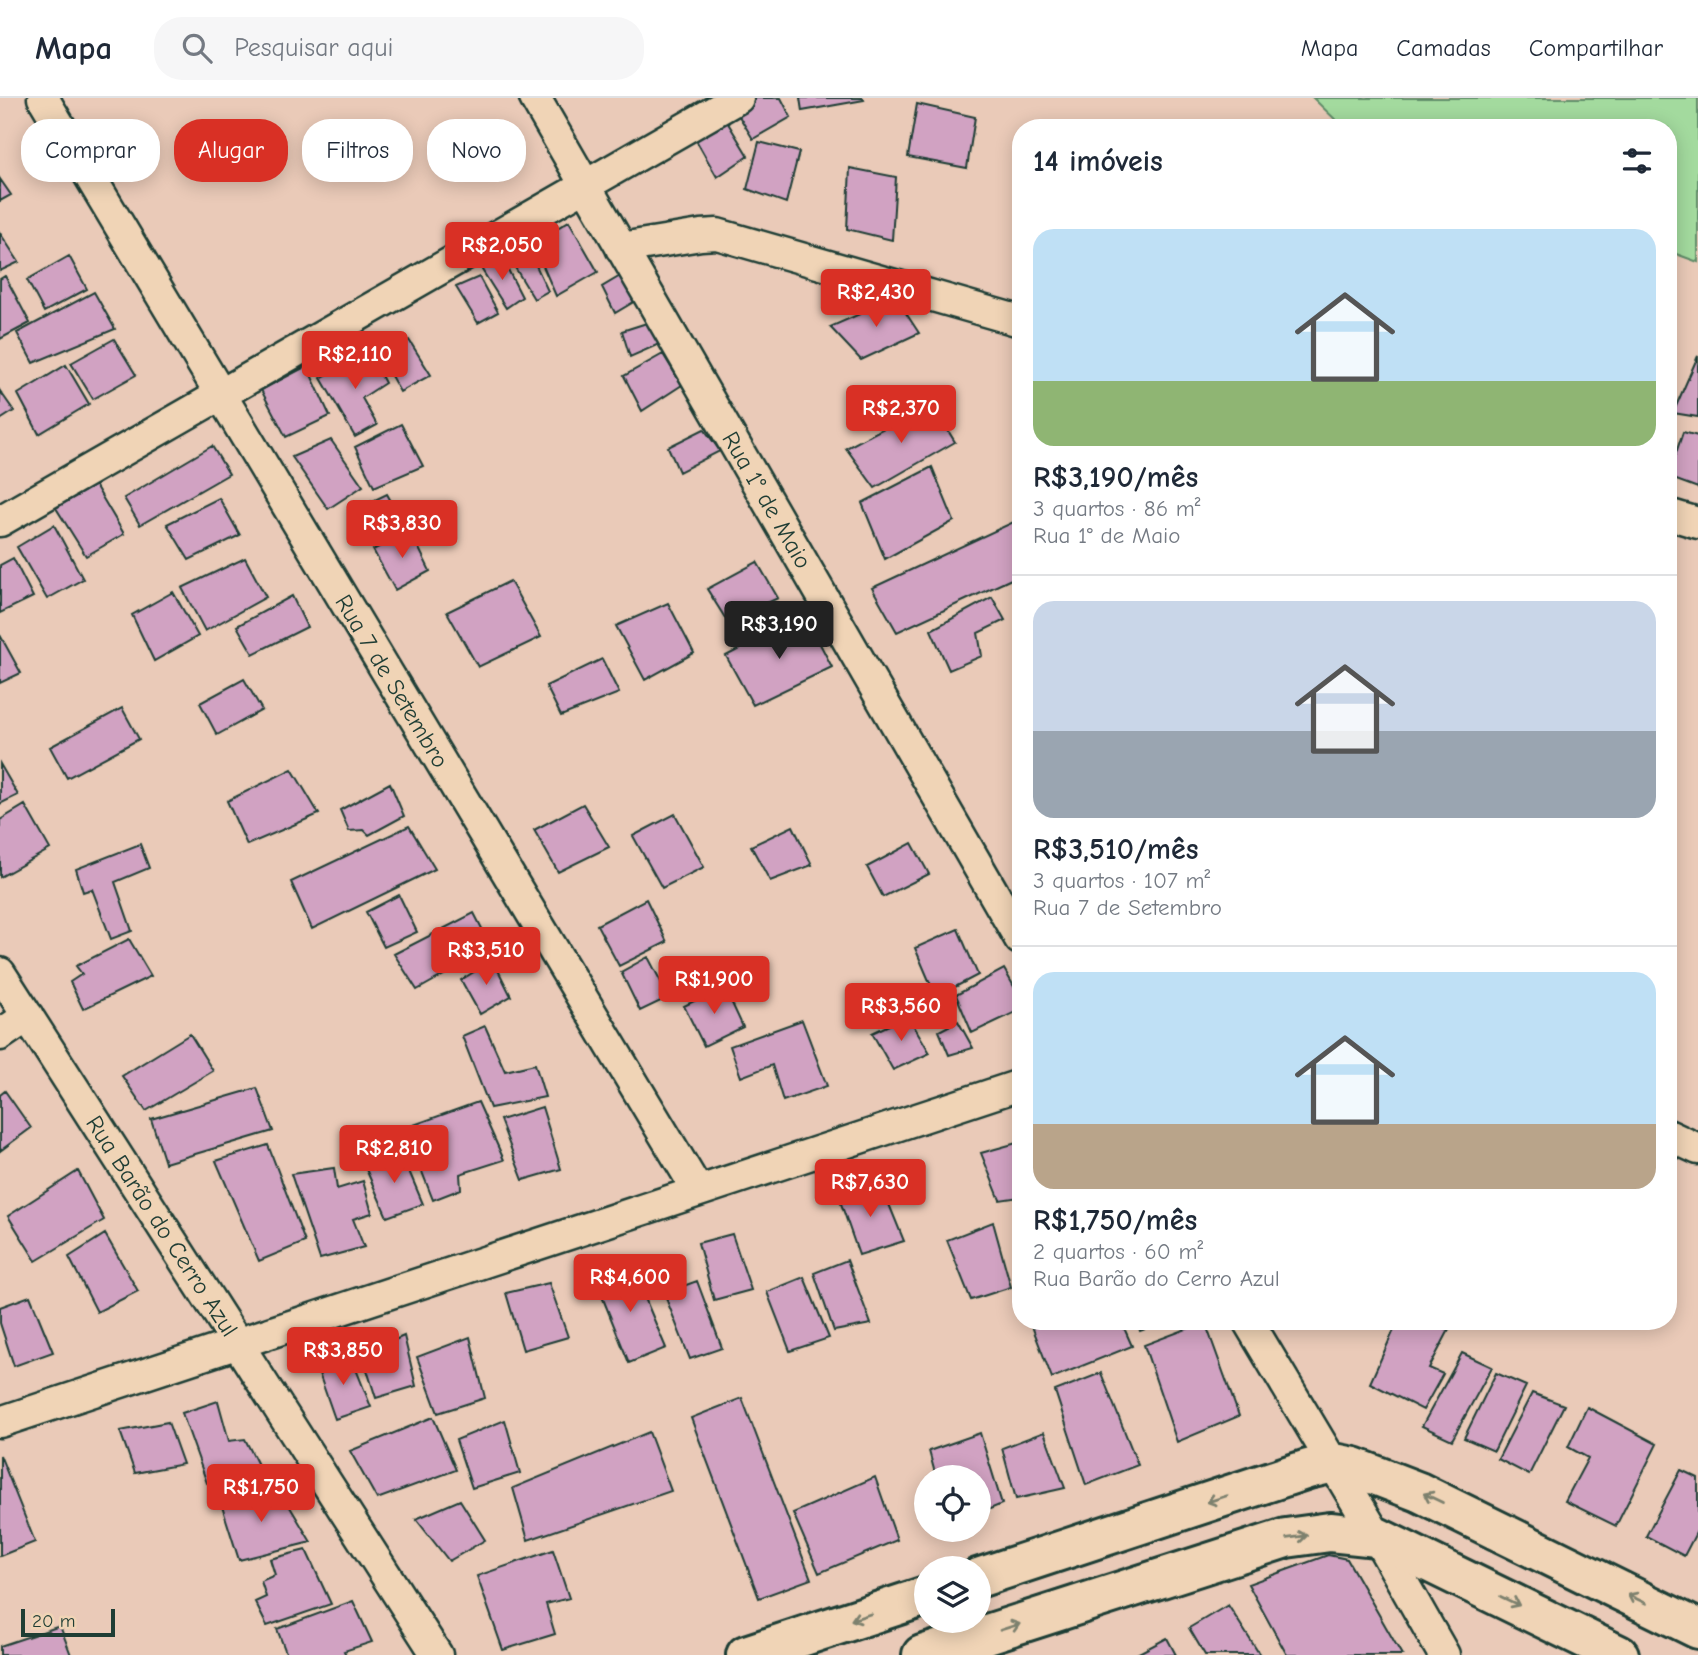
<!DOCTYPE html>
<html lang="pt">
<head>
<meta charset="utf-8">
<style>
	:root { --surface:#fff; --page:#f6f6f7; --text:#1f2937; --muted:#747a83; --line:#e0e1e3; --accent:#d93025 }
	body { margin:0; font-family:"Comic Neue",sans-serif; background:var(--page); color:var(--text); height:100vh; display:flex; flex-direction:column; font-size:26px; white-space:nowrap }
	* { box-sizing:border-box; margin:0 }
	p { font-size:23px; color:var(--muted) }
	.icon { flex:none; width:38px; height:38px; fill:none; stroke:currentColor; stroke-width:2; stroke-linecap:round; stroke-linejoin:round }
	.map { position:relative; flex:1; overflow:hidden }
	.details { position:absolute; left:1012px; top:21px; width:665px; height:1211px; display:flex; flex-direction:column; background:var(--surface); border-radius:28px; box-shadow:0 4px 18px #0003 }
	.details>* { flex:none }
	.banner { position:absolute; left:21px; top:21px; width:665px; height:63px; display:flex; gap:14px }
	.controls { position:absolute; left:914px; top:1367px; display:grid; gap:14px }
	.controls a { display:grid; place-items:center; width:77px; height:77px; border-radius:50%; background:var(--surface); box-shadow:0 4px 18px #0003; font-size:35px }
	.scale { position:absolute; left:21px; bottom:18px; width:94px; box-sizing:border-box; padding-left:7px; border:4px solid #1f3d34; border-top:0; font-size:19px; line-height:24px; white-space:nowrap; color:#1f3d34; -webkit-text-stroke:5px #f0d4b6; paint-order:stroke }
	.price { position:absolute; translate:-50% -60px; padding:0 16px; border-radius:7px; background:var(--accent); color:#fff; font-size:23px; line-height:46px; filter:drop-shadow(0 2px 4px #0008) }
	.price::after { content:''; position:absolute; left:50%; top:42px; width:21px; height:16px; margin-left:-10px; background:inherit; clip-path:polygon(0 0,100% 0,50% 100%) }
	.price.on { background:#222; color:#fff }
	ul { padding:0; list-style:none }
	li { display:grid; align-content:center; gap:14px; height:371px; padding:0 21px }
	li+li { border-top:2px solid var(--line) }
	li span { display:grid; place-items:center; height:217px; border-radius:21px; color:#555 }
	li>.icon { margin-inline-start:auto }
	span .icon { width:126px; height:126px; fill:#fffc; stroke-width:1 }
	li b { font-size:30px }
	h2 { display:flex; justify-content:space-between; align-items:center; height:84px; padding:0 21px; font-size:30px }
	.chip { padding:0 24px; border-radius:28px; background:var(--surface); box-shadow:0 4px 18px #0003; font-size:24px; line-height:63px }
	.chip.on { background:var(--accent); color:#fff }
	header { display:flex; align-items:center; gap:42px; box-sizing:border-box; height:98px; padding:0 35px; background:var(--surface); border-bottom:2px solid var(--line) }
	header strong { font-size:33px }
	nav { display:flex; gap:38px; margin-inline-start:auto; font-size:24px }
	.search { width:490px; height:63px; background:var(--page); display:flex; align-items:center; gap:18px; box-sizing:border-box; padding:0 24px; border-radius:28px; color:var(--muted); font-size:26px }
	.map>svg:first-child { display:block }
	.green { fill:#a3da9e; stroke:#618c69; stroke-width:2 }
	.building { fill:#d1a2c2; stroke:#1f3d34; stroke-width:2 }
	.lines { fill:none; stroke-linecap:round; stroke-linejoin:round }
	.minor-casing { stroke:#1f3d34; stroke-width:35 }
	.secondary-casing { stroke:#1f3d34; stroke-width:44 }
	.minor { stroke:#f0d4b6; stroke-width:30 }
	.secondary { stroke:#f0d4b6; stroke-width:38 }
	.oneway { stroke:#7d816e }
	.labels { text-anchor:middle; stroke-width:6; stroke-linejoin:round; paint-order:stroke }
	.street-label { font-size:24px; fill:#1f3d34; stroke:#f0d4b6 }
</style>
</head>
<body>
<header>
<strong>Mapa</strong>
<div class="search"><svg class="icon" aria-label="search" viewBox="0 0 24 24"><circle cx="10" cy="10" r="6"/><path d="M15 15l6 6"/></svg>Pesquisar aqui</div>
<nav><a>Mapa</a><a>Camadas</a><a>Compartilhar</a></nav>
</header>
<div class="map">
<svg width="1698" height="1557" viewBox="0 0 1698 1557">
	<rect width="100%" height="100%" fill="#eacab8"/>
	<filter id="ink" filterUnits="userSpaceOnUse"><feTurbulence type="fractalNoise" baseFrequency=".0143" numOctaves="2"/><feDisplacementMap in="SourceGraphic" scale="14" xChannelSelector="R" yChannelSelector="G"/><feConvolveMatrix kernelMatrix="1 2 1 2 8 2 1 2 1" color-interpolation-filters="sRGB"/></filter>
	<g filter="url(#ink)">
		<!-- green -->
		<path class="green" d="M1313,0H1698V164L1668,153V30H1344Z"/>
		<!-- building -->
		<path class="building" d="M753,0H781L791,19L753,41L734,10Z
			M800,0H863L864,2L802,13Z
			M917,6L975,19L967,70L908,59Z
			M723,17L748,58L717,79L692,35Z
			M759,44L799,54L786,105L747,91Z
			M850,70L896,79L892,142L847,131Z
			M0,81L11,97L0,103Z
			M569,123L598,174L556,198L533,145Z
			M0,135L19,164L0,173Z
			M527,148L548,193L534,201L508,158Z
			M69,158L87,191L44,214L27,182Z
			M501,158L522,199L506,210L482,172Z
			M627,174L642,199L615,215L602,189Z
			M5,178L30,225L0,241V181Z
			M479,179L498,214L478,225L456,189Z
			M94,194L115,231L33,265L17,235Z
			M896,200L919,235L861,262L830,229Z
			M653,223L666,243L630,259L622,233Z
			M114,241L136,277L93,301L71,265Z
			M409,242L431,277L400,294L380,258Z
			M368,253L385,285L362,300L377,327L355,339L321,280Z
			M663,256L682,287L642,313L624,278Z
			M1698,258V319L1673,315Z
			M66,267L89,306L39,336L18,296Z
			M307,268L330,318L286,339L261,292Z
			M0,293L14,313L0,322Z
			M931,305L955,344L875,390L846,350Z
			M401,326L423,368L374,389L355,349Z
			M704,331L720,353L679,374L668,349Z
			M1683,334L1698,338V390L1668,379Z
			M331,342L363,388L328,411L292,359Z
			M212,348L229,376L140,427L124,400Z
			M932,369L954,423L885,461L862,405Z
			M95,387L124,436L86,458L56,410Z
			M387,396L405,428L369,446L352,413Z
			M219,400L240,437L189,462L167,426Z
			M1020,421V477L897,534L872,490Z
			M54,427L83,481L47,501L17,449Z
			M410,432L430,473L395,492L373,452Z
			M13,460L33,499L0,515V467Z
			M245,460L266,499L205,533L182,490Z
			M757,464L778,500L727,523L707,491Z
			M510,483L541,539L478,569L447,514Z
			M173,494L198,538L154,563L132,517Z
			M292,498L307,529L253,556L237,528Z
			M992,499L1005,522L978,535L982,558L949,572L931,532Z
			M668,505L694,555L645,582L616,528Z
			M805,517L832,569L753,607L726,558Z
			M0,537L21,575L0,585Z
			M602,561L619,595L561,618L546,588Z
			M244,581L262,612L217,637L200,605Z
			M122,610L139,641L67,680L50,649Z
			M0,666L18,697L0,706Z
			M292,671L319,716L247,747L227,703Z
			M390,685L404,718L369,737L364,732L349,733L340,712Z
			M583,706L609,749L558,774L534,732Z
			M25,707L50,751L0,779V722Z
			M675,716L704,769L662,790L633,738Z
			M409,728L435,771L312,831L291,784Z
			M793,728L812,767L770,783L751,748Z
			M912,745L929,776L883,799L867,769Z
			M140,746L149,770L115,784L132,833L111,841L92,791L83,794L76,771Z
			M399,797L417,834L384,849L366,814Z
			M646,801L667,844L619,868L597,827Z
			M474,815L492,850L417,892L394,856Z
			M958,831L978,877L936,899L915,850Z
			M129,841L151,878L83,911L70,884L82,876L76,868Z
			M648,859L669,899L640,913L621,874Z
			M493,862L511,898L480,916L461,882Z
			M1004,871L1020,899V912L972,935L956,897Z
			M724,888L743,929L704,948L684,908Z
			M908,918L930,955L893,972L872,935Z
			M802,922L827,988L783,1003L772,967L741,979L730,948Z
			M958,923L973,950L949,957L939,933Z
			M485,928L505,973L535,966L545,999L490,1010L462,938Z
			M190,936L213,973L146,1013L122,978Z
			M257,990L273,1033L165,1065L151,1021Z
			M5,993L31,1030L0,1053V997Z
			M478,1004L504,1062L460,1076L461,1091L433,1102L405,1030Z
			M542,1009L561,1071L523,1082L500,1022Z
			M1020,1044V1099L1000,1102L981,1055Z
			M268,1047L305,1144L259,1163L216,1063Z
			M401,1054L423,1106L387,1119L365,1069Z
			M334,1070L337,1091L363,1083L372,1115L353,1121L364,1149L320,1161L291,1076Z
			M78,1073L104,1122L36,1163L8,1118Z
			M880,1084L904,1143L859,1157L838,1097Z
			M993,1124L1011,1189L971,1202L947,1142Z
			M105,1136L138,1193L97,1214L69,1159Z
			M732,1136L751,1192L714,1202L698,1145Z
			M847,1162L871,1226L834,1233L814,1175Z
			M631,1167L666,1250L629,1265L595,1181Z
			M804,1179L829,1240L790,1253L767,1194Z
			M697,1183L722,1250L690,1261L664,1195Z
			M549,1185L568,1239L523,1252L506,1195Z
			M30,1198L53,1254L14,1268L0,1225V1209Z
			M1030,1223H1121L1132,1248L1052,1280Z
			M1137,1223H1168L1140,1233Z
			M1398,1223H1429L1449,1232L1429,1270L1443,1276L1423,1312L1370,1285Z
			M1205,1224L1239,1318L1177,1344L1144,1247Z
			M404,1238L416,1288L376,1300L362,1256Z
			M470,1239L485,1300L438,1315L417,1259Z
			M1462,1255L1492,1269L1452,1342L1422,1328Z
			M350,1256L371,1309L335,1321L316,1267Z
			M1101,1275L1138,1367L1086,1387L1055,1293Z
			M1496,1275L1526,1288L1494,1353L1464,1340Z
			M1532,1295L1564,1307L1529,1377L1498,1361Z
			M742,1300L811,1481L759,1500L691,1320Z
			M218,1303L229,1343L245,1341L258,1367L207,1385L182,1315Z
			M1587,1309L1657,1346L1616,1428L1565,1403L1588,1360L1568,1349Z
			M433,1319L456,1372L377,1401L350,1353Z
			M505,1322L520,1375L472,1390L456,1342Z
			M168,1324L183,1366L135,1375L120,1333Z
			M649,1334L671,1393L528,1442L513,1390Z
			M1044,1334L1065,1390L1016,1401L1002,1350Z
			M980,1335L1002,1406L978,1416V1379H936L929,1353Z
			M0,1357L35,1444L0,1458Z
			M1681,1372L1698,1380V1431L1684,1458L1646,1438Z
			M875,1379L897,1442L819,1475L793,1415Z
			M262,1386L267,1407L287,1404L311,1444L239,1462L219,1399Z
			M460,1402L485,1442L449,1463L416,1421Z
			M306,1452L331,1506L267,1528L255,1504L266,1499L261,1483L275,1477L270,1461Z
			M553,1452L569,1500L546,1506L555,1536L503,1552L477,1478Z
			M1328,1457L1347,1461L1402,1557H1287L1248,1486Z
			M353,1503L372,1544L344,1553L346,1557H287L277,1531Z
			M1228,1507L1260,1557H1205L1189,1530Z
			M60,1528L71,1557H0V1548Z
			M1167,1540L1176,1557H1135Z"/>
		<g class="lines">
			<!-- minor casing -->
			<g class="minor-casing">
				<path id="minor" d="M43,0L698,1093
					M535,0L1020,841
					M621,150L701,137L717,136L1020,223
					M1668,416L1698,425
					M0,423L738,0
					M0,875L437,1557
					M0,937L28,918
					M1668,1037L1698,1051
					M1248,1223L1377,1439L1444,1557
					M0,1324L1020,987"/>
			</g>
			<!-- secondary casing -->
			<g class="secondary-casing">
				<path id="secondary" d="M978,1480L1308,1371L1334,1365L1354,1369L1419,1394L1698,1531
					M746,1557L926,1498
					M922,1557L1286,1440L1330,1434L1377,1439L1619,1557"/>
			</g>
			<!-- minor -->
			<use href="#minor" class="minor"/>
			<!-- secondary -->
			<use href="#secondary" class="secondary"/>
		</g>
		<!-- one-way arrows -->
		<defs><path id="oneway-shaft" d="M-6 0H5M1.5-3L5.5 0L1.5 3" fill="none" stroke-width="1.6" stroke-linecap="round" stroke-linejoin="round" transform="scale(1.75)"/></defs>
		<g class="oneway">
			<use href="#oneway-shaft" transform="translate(1433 1400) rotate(-154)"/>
			<use href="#oneway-shaft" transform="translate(1217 1401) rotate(162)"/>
			<use href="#oneway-shaft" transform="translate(1297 1439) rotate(-8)"/>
			<use href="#oneway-shaft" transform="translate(1637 1501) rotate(-154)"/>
			<use href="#oneway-shaft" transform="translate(1510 1503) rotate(26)"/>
			<use href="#oneway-shaft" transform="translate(861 1519) rotate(162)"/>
			<use href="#oneway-shaft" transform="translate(1010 1529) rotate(-18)"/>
		</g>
	</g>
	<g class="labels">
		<!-- street labels -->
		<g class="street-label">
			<text transform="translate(767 402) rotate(60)" y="8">Rua 1° de Maio</text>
			<text transform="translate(392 583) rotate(59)" y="8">Rua 7 de Setembro</text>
			<text transform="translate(162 1128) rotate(57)" y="8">Rua Barão do Cerro Azul</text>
		</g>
	</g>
</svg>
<div class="controls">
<a><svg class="icon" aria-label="locate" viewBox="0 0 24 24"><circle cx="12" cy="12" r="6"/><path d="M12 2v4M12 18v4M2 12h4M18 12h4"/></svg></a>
<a><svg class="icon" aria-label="layers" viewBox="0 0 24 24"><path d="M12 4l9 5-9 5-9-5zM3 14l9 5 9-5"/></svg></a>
</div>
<div class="scale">20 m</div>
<b class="price" style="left:502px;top:184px">R$2,050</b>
<b class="price" style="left:876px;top:231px">R$2,430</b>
<b class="price" style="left:355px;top:293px">R$2,110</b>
<b class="price" style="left:901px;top:347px">R$2,370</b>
<b class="price" style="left:402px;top:462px">R$3,830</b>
<b class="price on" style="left:779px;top:563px">R$3,190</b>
<b class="price" style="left:486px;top:889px">R$3,510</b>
<b class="price" style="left:714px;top:918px">R$1,900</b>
<b class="price" style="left:901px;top:945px">R$3,560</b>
<b class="price" style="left:394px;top:1087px">R$2,810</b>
<b class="price" style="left:870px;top:1121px">R$7,630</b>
<b class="price" style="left:630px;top:1216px">R$4,600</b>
<b class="price" style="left:343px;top:1289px">R$3,850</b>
<b class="price" style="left:261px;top:1426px">R$1,750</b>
<div class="banner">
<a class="chip">Comprar</a>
<a class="chip on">Alugar</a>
<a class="chip">Filtros</a>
<a class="chip">Novo</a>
</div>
<section class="details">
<h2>14 imóveis<svg class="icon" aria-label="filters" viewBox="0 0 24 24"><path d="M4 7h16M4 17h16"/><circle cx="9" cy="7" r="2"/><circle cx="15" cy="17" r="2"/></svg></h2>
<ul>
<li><span style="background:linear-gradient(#bfe0f5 70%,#8fb573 0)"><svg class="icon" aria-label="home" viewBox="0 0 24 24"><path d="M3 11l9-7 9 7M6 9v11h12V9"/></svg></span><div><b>R$3,190/mês</b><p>3 quartos · 86 m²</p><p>Rua 1° de Maio</p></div></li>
<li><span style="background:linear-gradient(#c9d6e8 60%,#9aa5b1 0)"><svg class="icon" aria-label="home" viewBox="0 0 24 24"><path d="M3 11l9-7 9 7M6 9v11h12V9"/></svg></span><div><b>R$3,510/mês</b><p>3 quartos · 107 m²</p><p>Rua 7 de Setembro</p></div></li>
<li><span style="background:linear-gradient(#bfe0f5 70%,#b9a48a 0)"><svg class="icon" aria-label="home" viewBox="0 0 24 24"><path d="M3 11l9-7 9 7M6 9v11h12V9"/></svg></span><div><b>R$1,750/mês</b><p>2 quartos · 60 m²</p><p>Rua Barão do Cerro Azul</p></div></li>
</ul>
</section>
</div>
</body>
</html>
